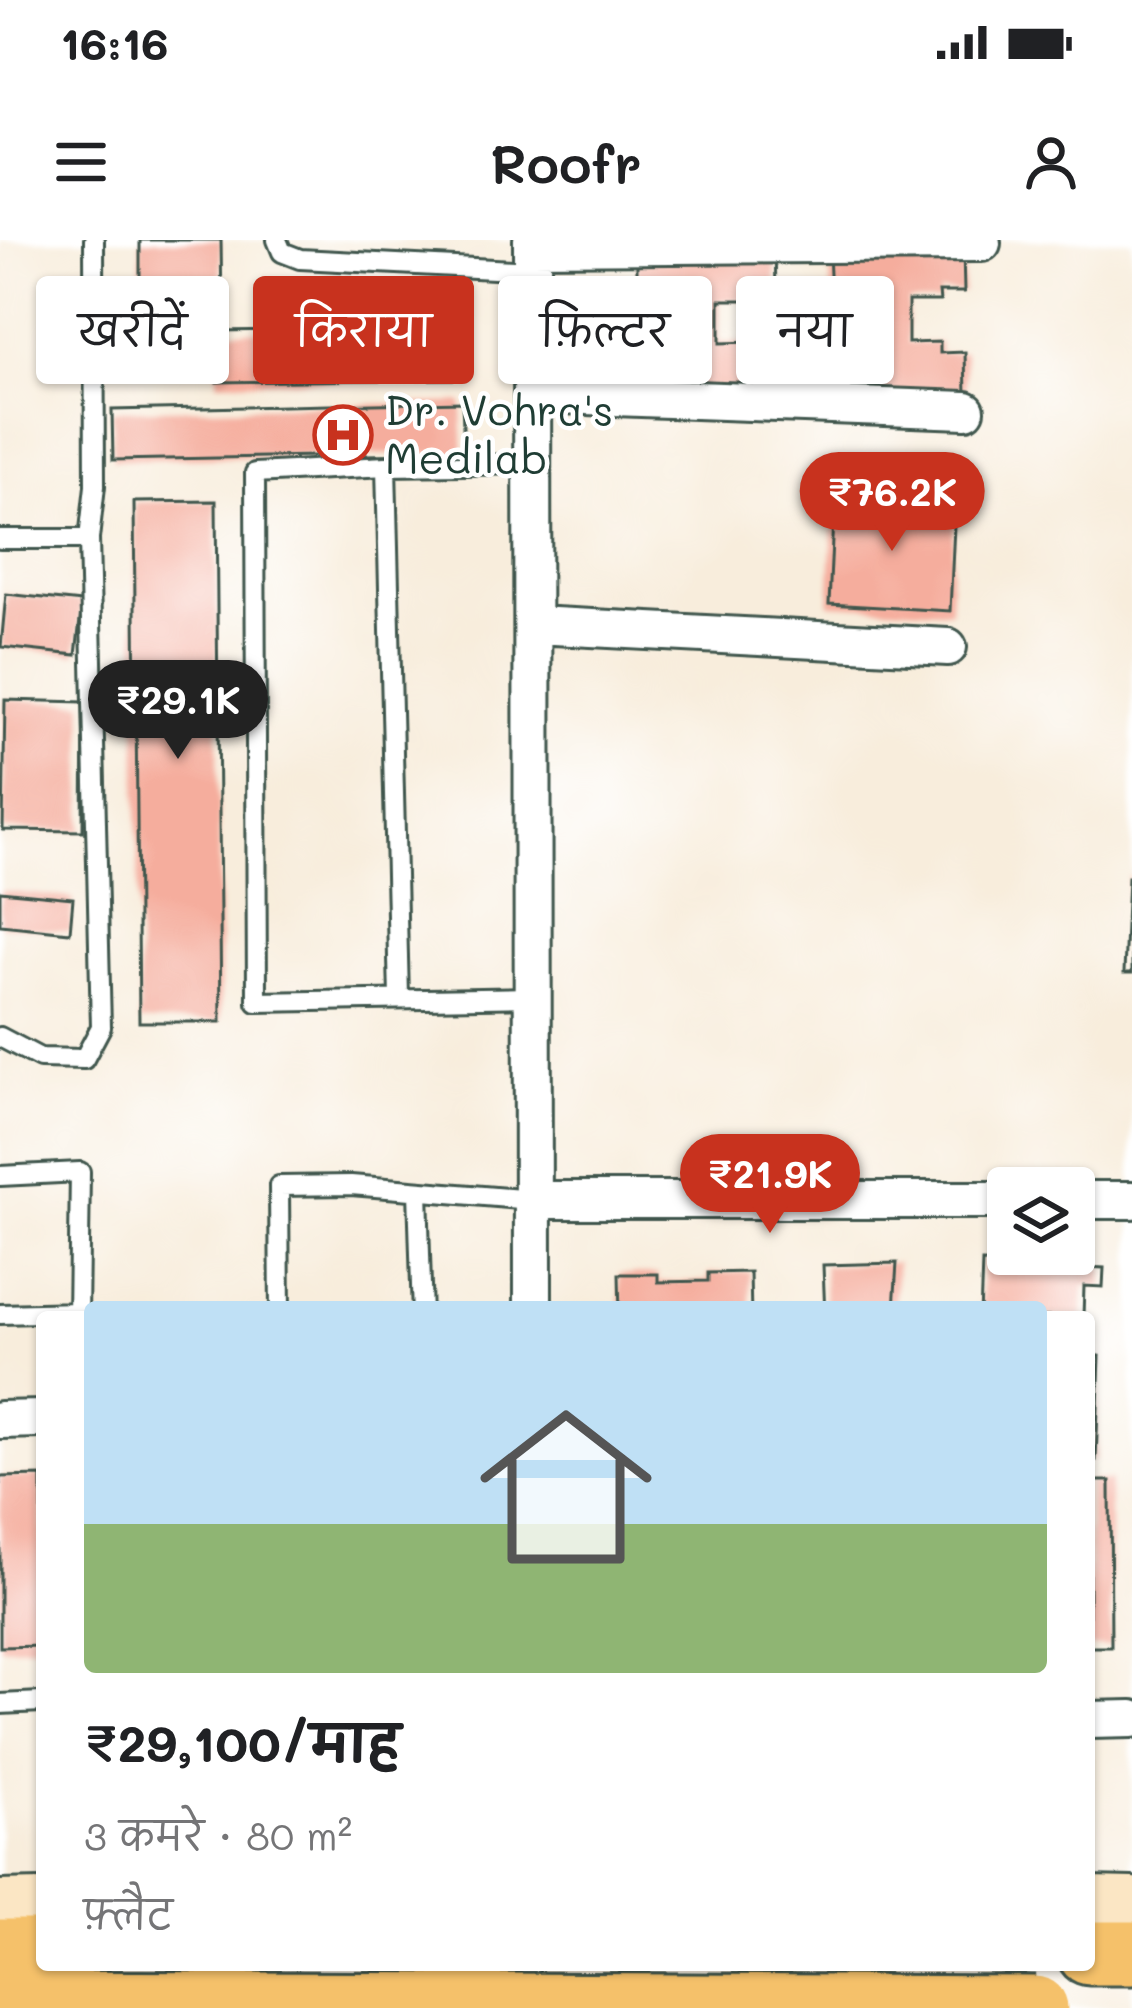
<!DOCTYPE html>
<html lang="hi">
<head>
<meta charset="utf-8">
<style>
	:root { --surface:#fff; --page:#f2f2f2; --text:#202124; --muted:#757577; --accent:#c8321e }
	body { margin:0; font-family:Mali,"Playpen Sans Deva",sans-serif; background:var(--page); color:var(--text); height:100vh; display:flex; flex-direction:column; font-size:45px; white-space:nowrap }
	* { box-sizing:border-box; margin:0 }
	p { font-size:39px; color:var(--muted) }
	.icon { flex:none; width:66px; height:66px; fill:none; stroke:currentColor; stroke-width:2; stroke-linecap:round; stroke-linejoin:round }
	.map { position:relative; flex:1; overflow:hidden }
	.drawer { position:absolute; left:36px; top:1071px; width:1059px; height:660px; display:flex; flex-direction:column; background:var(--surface); border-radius:12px; box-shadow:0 3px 9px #0004 }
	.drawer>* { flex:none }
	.banner { position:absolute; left:36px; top:36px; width:1062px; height:108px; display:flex; gap:24px }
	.tools { position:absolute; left:987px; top:927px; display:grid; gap:24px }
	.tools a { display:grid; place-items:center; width:108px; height:108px; border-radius:12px; background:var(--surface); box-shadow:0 3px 9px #0004; font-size:60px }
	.price { position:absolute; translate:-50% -102px; padding:0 27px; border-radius:42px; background:var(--accent); color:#fff; font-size:39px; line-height:78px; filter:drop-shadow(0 3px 6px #0008) }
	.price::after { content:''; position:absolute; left:50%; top:72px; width:36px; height:27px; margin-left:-18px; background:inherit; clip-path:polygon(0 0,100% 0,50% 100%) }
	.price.active { background:#222; color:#fff }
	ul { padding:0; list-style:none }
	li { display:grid; align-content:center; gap:24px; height:636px; padding:0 48px }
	li span { display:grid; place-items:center; height:372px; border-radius:12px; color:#555 }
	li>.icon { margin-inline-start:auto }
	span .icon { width:216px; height:216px; fill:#fffc; stroke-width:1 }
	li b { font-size:51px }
	.pill { padding:0 42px; border-radius:12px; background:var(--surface); box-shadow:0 3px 9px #0004; font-size:42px; line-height:108px }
	.pill.active { background:var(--accent); color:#fff }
	.status { display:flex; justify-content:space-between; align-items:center; height:84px; padding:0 60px; background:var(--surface); direction:ltr }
	.status svg { height:33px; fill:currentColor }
	header { display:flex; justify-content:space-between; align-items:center; height:156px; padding:0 48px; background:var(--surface); font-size:54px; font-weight:600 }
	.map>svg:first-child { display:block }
	.building { fill:#f5ad9d }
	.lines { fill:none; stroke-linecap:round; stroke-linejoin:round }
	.lane-casing { stroke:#40574d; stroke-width:24 }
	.street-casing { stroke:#40574d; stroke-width:42 }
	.secondary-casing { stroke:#40574d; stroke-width:54 }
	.highway-casing { stroke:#40574d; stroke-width:69 }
	.lane { stroke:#fff; stroke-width:18 }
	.street { stroke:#fff; stroke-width:36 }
	.secondary { stroke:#fbe6c4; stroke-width:48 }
	.highway { stroke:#f5c16b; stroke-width:63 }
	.highway-bridge-casing { stroke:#40574d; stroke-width:69; stroke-linecap:butt }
	.highway-bridge { stroke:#f5c16b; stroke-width:63 }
	.labels { text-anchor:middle; stroke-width:9; stroke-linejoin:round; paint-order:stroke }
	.poi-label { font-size:42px; fill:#1f3d34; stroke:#fff; text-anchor:start }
</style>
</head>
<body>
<div class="status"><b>16:16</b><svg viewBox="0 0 49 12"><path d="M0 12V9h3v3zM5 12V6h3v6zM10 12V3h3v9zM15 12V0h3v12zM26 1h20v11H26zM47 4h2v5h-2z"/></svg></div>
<header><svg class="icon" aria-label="menu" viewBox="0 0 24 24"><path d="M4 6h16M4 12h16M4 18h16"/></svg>Roofr<svg class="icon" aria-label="person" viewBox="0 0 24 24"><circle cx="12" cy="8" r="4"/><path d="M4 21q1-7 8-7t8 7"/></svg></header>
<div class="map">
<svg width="1132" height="1768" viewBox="0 0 1132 1768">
	<rect width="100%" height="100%" fill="#fff"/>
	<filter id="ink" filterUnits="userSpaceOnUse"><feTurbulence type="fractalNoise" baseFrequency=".00833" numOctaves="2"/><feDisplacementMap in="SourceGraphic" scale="24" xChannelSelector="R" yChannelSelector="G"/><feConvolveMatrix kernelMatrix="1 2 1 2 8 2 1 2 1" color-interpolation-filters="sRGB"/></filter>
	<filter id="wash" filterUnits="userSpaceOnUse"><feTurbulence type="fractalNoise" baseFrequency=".004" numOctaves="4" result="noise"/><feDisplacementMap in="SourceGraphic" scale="48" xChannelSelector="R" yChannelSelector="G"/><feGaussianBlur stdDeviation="2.7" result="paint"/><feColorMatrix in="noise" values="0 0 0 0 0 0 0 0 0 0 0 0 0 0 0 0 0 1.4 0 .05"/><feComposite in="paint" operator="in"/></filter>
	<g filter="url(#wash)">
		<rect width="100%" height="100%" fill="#f8eddc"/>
		<g id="blocks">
			<!-- building -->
			<path class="building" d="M140,0H221L222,67H140Z
				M775,9L776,50L751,53L752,60H720V103L752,102V112L776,111L777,155L641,157L640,106H650V89L695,88V68H660V56L637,57V11Z
				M963,10L964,52H939L940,61H908V103L940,102V113L965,112L966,156L832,158L831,107H839L838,89H883V68L848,69V57H831L829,12Z
				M465,88L466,139L217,142L216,91Z
				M462,162L464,213L113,220L112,170Z
				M834,257L955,264L950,371L829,364Z
				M216,261L221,782H139L134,262Z
				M6,354L82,362L76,415L1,407Z
				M5,460L84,462L83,591L3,590Z
				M1128,637H1132V733H1124Z
				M0,651L73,658L70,692L0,685Z
				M982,1022L1104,1028L1103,1047L1084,1046L1083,1077H980Z
				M897,1023L894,1069H886V1077H825L823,1025Z
				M750,1032L751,1077H620L619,1034H658V1042L708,1041V1033Z
				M1089,1115L1100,1116L1096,1220L1089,1219Z
				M42,1236V1406L0,1407V1237Z
				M1089,1241H1110L1111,1407H1089Z"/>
		</g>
	</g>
	<g filter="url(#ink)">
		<use href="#blocks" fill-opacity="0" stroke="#40574d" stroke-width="3"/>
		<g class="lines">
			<!-- lane casing -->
			<g class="lane-casing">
				<path id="lane" d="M277,0L282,12L300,19L532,31
					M386,226L399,758
					M0,299H89L101,787L84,819L40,818L0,797
					M89,299L95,246L94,0
					M531,757L257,762L255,233L386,226L533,224
					M0,936L80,932L78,1077
					M418,951L422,1077
					M0,1074L78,1072
					M280,1077L279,946L351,945L533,960
					M0,1464L42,1462"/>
			</g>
			<!-- street casing -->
			<g class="street-casing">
				<path id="street" d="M532,0L533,1077
					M532,6L982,3
					M532,154L966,170
					M535,385L948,407
					M533,960H1008
					M1074,960H1132
					M0,1180L42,1179
					M1089,1480L1132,1479
					M520,1725V1768"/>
			</g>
			<!-- secondary casing -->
			<g class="secondary-casing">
				<path id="secondary" d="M1089,1661L1132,1662
					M0,1665L42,1664"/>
			</g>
			<!-- highway casing -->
			<g class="highway-casing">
				<path id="highway" d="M0,1711H42
					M1089,1713H1132
					M0,1763L493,1765"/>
			</g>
			<!-- lane -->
			<use href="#lane" class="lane"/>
			<!-- street -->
			<use href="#street" class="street"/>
			<!-- secondary -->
			<use href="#secondary" class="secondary"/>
			<!-- highway -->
			<use href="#highway" class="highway"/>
			<!-- highway-bridge casing -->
			<g class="highway-bridge-casing">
				<path id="highway-bridge" d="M493,1765L1036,1768"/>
			</g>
			<!-- highway-bridge -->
			<use href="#highway-bridge" class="highway-bridge"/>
		</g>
	</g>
	<!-- icons -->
	<defs>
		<g id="hospital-ring" transform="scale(3)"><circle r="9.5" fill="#fff" stroke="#c8321e" stroke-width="1.5"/><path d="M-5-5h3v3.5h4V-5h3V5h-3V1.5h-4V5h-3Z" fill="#c8321e"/></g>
	</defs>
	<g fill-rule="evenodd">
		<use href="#hospital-ring" x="343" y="195"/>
	</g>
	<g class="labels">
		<!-- poi labels -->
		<g class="poi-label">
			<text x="385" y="186">Dr. Vohra's<tspan x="385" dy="48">Medilab</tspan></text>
		</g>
	</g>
</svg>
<div class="tools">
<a><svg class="icon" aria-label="layers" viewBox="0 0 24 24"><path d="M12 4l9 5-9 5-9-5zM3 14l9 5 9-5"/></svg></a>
</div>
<b class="price" style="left:892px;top:314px">₹76.2K</b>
<b class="price active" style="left:178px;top:522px">₹29.1K</b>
<b class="price" style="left:770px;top:996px">₹21.9K</b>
<div class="banner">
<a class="pill">खरीदें</a>
<a class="pill active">किराया</a>
<a class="pill">फ़िल्टर</a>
<a class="pill">नया</a>
</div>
<section class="drawer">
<ul>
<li><span style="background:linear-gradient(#bfe0f5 60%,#8fb573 0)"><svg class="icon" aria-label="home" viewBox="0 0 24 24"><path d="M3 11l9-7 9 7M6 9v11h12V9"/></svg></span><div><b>₹29,100/माह</b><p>3 कमरे · 80 m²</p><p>फ़्लैट</p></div></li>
</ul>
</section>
</div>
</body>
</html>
